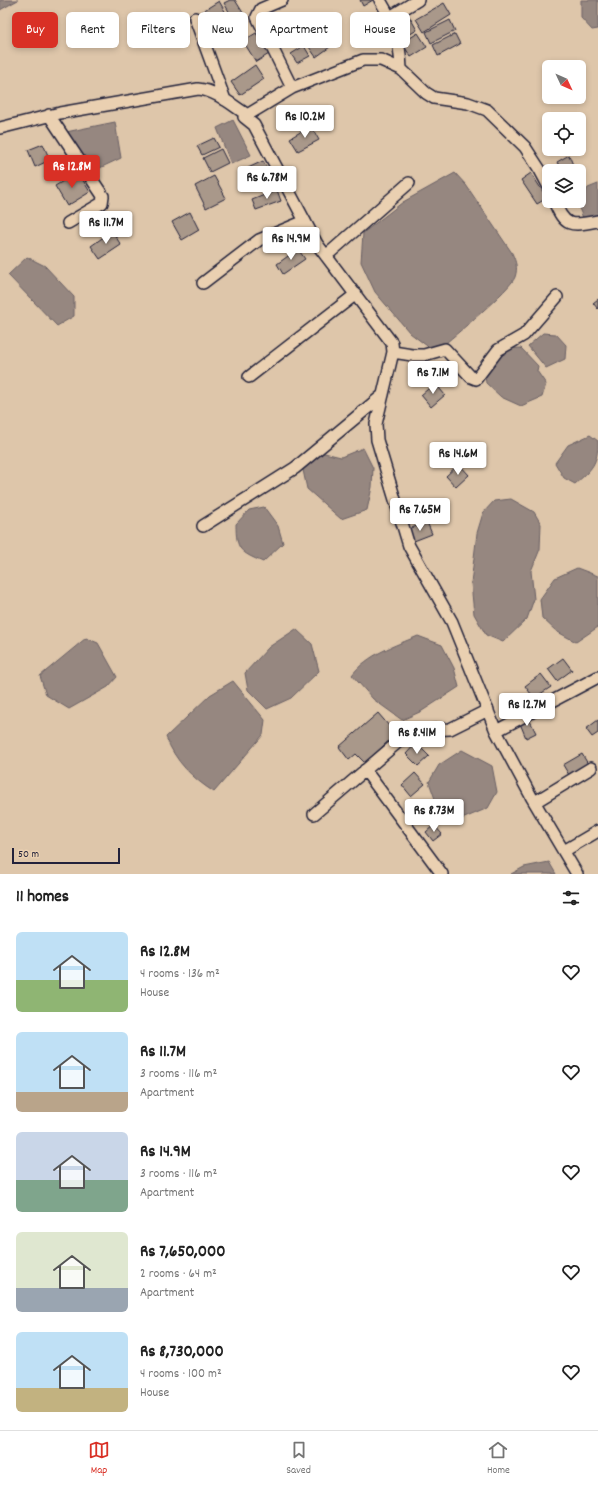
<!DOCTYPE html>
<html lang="en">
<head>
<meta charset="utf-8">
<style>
	:root { --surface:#fff; --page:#f2f2f2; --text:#222; --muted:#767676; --line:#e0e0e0; --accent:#d93025 }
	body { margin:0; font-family:Dekko,sans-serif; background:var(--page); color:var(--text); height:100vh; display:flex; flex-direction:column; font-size:15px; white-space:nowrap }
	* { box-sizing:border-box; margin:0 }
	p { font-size:13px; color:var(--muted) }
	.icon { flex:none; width:22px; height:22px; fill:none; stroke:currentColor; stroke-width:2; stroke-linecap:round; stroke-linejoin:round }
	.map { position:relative; height:874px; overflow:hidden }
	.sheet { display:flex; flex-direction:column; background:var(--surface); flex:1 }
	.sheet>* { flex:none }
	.hud { position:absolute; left:12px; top:12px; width:574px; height:36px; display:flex; gap:8px }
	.needle { width:26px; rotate:134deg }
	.controls { position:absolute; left:542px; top:60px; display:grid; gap:8px }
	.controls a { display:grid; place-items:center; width:44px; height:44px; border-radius:6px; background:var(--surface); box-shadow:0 2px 6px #0003; font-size:20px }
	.scale { position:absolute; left:12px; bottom:10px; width:108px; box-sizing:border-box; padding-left:4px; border:2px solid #22223b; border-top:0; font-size:11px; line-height:14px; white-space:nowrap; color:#22223b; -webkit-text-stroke:3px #ead0b1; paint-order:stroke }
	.price { position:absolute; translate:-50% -34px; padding:0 9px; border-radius:4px; background:#fff; color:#222; font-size:13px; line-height:26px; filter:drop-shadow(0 1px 2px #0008) }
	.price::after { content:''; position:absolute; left:50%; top:24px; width:12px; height:9px; margin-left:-6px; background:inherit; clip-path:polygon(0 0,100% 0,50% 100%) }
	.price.active { background:var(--accent); color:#fff }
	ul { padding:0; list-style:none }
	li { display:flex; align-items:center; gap:12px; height:100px; padding:0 16px }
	li span { display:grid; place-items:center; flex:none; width:112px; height:80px; border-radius:6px; color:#555 }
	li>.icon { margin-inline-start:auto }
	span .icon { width:48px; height:48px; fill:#fffc; stroke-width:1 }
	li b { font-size:17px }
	h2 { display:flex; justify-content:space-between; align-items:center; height:48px; padding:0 16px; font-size:17px }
	.tag { padding:0 14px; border-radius:6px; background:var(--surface); box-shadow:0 2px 6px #0003; font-size:14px; line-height:36px }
	.tag.active { background:var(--accent); color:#fff }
	.tab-bar { display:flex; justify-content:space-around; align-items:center; height:56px; border-top:1px solid var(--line); background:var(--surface); font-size:11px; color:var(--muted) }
	.tab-bar a { display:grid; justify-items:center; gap:2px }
	.tab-bar .active { color:var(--accent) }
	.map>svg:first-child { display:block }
	.water { fill:#968780; stroke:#685f64 }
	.building { fill:#a9988a; stroke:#22223b }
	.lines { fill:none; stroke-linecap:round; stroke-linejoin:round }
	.minor-casing { stroke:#22223b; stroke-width:14 }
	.minor { stroke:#ead0b1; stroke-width:11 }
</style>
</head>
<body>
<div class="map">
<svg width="598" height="874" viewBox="0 0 598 874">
	<rect width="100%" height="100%" fill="#dec6aa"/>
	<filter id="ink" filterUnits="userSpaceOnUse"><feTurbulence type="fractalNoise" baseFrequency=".025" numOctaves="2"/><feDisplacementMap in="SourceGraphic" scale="8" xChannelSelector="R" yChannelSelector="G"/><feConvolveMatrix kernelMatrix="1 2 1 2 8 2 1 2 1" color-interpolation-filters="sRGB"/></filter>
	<g filter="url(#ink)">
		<!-- water -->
		<path class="water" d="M0,0H18L0,10Z
			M581,0H598V29L592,30L581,18Z
			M233,120L251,155L231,164L217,128Z
			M115,122L121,158L89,173L61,133Z
			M455,173L466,185L512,253C516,262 518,268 515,277C511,289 453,337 440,348L431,349L410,333L375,292L361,262L363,233L403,202Z
			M598,184V215L584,220L578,206L588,188Z
			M27,257L45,266L74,297V316L57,326L8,275Z
			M543,333L556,334L566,345L565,359L546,368L528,346Z
			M521,348L538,366L537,371L546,384L542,397L521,406L501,397L486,383L484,369L500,349Z
			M590,435L598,441C598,464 592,469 575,484L564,478L555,463L568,445Z
			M363,448L373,468L372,487L367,510L341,519L307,489L303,470L316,451L341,457Z
			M511,499L534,512L541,524L540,549L531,571L534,599L527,619L503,642L486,635L474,614L471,583L477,533L483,513L494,501Z
			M264,507L278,526L283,543L263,562C240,552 236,550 236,524L249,510Z
			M577,568L598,576V627L576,642L556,631L542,618L540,599L555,578Z
			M296,629L312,644L319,671L291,698L267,709L248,690L245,673L269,647Z
			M418,636L442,645L454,668L459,687L422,711L402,720L373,699L352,675C368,654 394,646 418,636Z
			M86,638L98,643L117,677L108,687L69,709L46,695L40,676Z
			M233,681L265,720L263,735L214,792C192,778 175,761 166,737L210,695Z
			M462,750L492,766L497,792L488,808L462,819L440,813L429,782L439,765Z
			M549,862L556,874H511L524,867Z"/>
		<!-- building -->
		<path class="building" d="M230,0H235L245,16L235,22L224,3Z
			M360,0H373L363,6Z
			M219,1L226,13L206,26L198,14Z
			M444,3L451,15L424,32L416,19Z
			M409,16L417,30L402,39L395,25Z
			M450,20L455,31L431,43L426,32Z
			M256,33L269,54L256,62L243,41Z
			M418,33L427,47L411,57L402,43Z
			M455,34L460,44L438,56L433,45Z
			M323,37L330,47L316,57L309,47Z
			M304,46L310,56L297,63L291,54Z
			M255,65L264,79L240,95L231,82Z
			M311,126L319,140L298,151L290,138Z
			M214,138L219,147L202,155L197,146Z
			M43,144L50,160L35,167L28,150Z
			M221,149L228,163L210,172L203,158Z
			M569,155L573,165L562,171L557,162Z
			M263,161L268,170L253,177L248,168Z
			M78,172L90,192L67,206L55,186Z
			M531,173L547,198L537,204L521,180Z
			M214,176L226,198L206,208L195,186Z
			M277,190L281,201L256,210L252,200Z
			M190,212L199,230L182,240L172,222Z
			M112,231L121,245L100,259L91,246Z
			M298,249L305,259L283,274L277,264Z
			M598,299V309L593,303Z
			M435,383L445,395L431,407L421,395Z
			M459,464L469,475L456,487L446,476Z
			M427,522L432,534L414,541L409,529Z
			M563,658L572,670L557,681L548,669Z
			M541,674L551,687L534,698L525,686Z
			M378,713L396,734L365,763L356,754L349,760L339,747Z
			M528,717L536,733L526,738L519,721Z
			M598,720V733L592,737L586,729Z
			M416,743L429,756L418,766L406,754Z
			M582,754L588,764L569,775L563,765Z
			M415,773L425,784L411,796L402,785Z
			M434,825L442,834L433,841L426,832Z"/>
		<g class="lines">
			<!-- minor casing -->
			<g class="minor-casing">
				<path id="minor" d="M282,0L261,9L257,17L292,88
					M380,0C395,25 400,41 401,69
					M390,17L418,0
					M195,18L225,100
					M49,115L103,196L102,203L68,223
					M244,117L292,88L363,60H381L401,69L426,93L434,98L468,103L487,110L525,147L540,170L549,187
					M0,128L60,113L198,89C215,90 232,105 246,114L244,117L254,125L317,244L392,343L393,352L376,424L377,440L409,546L452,622L496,731L532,798L577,874
					M554,201C565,228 571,226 598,221
					M326,256L409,183
					M203,283L259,240L305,221
					M393,352L412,355H424L445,349L471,377L476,379L498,350L524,335L557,297
					M249,377L356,294
					M203,526L295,468L383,395
					M496,731L598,677
					M365,770L442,874
					M535,802L591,768
					M314,814L411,731L450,729L488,710
					M564,851L598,831"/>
			</g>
			<!-- minor -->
			<use href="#minor" class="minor"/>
		</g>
	</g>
</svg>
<div class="controls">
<a><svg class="needle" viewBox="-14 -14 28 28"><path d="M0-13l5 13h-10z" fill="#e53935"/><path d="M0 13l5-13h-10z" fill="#767676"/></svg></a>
<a><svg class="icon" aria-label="locate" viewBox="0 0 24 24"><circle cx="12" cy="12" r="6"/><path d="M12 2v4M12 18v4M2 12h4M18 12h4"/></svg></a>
<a><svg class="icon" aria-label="layers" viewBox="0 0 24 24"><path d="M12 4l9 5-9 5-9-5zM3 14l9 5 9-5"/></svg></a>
</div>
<div class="scale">50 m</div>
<b class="price" style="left:305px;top:139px">Rs 10.2M</b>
<b class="price active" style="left:72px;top:189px">Rs 12.8M</b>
<b class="price" style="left:267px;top:200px">Rs 6.78M</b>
<b class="price" style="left:106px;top:245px">Rs 11.7M</b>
<b class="price" style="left:291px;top:261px">Rs 14.9M</b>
<b class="price" style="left:433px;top:395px">Rs 7.1M</b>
<b class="price" style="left:458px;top:476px">Rs 14.6M</b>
<b class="price" style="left:420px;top:532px">Rs 7.65M</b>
<b class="price" style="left:527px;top:727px">Rs 12.7M</b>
<b class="price" style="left:417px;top:755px">Rs 8.41M</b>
<b class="price" style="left:434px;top:833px">Rs 8.73M</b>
<div class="hud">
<a class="tag active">Buy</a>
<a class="tag">Rent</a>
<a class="tag">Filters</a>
<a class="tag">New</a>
<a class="tag">Apartment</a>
<a class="tag">House</a>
</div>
</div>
<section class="sheet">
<h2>11 homes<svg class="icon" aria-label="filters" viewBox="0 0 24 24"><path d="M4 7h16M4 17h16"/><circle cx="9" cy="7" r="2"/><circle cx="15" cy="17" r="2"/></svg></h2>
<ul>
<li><span style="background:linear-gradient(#bfe0f5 60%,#8fb573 0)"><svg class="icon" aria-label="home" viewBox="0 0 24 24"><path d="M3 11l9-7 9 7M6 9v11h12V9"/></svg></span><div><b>Rs 12.8M</b><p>4 rooms · 136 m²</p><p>House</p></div><svg class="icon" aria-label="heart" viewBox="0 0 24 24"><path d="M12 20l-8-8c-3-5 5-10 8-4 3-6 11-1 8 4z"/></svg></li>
<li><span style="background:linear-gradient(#bfe0f5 75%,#b9a48a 0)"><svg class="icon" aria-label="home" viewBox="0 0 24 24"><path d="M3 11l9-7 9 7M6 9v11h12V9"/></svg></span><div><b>Rs 11.7M</b><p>3 rooms · 116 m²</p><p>Apartment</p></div><svg class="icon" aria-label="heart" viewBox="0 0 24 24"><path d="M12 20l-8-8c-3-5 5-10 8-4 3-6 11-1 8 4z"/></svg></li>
<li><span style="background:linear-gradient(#c9d6e8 60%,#7fa58c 0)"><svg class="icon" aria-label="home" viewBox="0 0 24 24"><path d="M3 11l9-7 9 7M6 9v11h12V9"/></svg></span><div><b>Rs 14.9M</b><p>3 rooms · 116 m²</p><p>Apartment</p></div><svg class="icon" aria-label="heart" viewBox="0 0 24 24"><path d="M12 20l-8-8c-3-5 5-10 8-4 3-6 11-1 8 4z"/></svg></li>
<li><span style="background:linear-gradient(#dfe7d0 70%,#9aa5b1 0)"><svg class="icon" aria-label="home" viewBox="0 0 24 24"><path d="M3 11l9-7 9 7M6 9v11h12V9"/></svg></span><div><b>Rs 7,650,000</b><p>2 rooms · 64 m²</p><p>Apartment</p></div><svg class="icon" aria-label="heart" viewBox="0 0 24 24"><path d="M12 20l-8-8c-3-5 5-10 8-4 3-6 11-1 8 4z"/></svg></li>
<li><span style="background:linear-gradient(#bfe0f5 70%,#c2b280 0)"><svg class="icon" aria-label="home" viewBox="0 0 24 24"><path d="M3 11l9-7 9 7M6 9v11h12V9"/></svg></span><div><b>Rs 8,730,000</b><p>4 rooms · 100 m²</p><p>House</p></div><svg class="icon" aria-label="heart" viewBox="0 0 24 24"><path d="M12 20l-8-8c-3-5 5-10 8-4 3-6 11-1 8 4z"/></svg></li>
</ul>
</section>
<nav class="tab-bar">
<a class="active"><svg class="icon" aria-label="map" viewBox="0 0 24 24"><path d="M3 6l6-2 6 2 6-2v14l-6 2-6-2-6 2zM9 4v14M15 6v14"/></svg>Map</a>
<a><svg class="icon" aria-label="saved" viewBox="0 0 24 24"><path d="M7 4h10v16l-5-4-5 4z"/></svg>Saved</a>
<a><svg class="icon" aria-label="home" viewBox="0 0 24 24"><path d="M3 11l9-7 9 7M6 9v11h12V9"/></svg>Home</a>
</nav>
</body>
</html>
